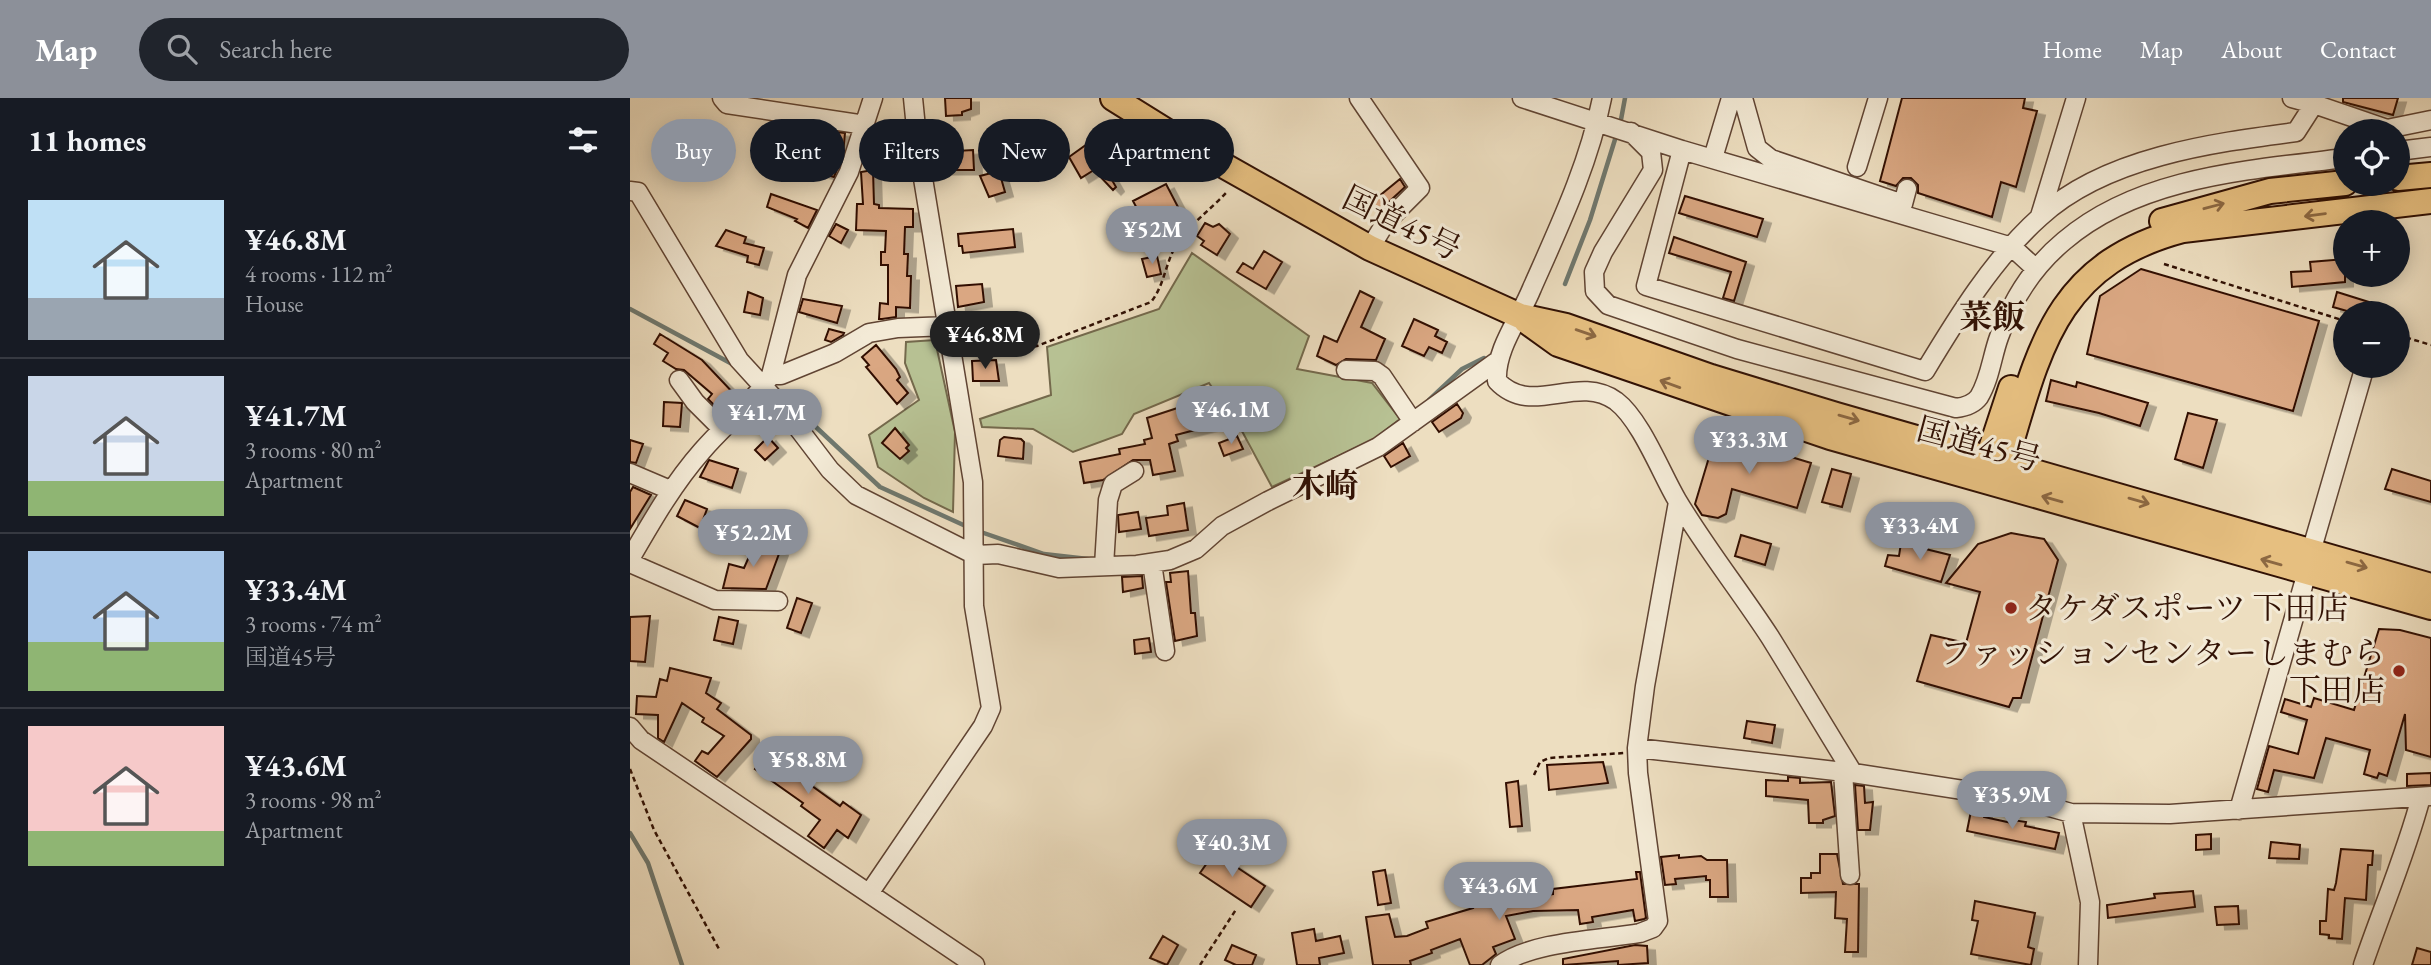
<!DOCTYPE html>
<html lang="en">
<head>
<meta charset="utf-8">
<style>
	:root { --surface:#171b24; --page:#20242c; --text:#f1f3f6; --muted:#9ea1a6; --line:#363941; --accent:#8c9099 }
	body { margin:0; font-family:"EB Garamond","Noto Serif JP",serif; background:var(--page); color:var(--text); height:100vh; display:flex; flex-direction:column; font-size:26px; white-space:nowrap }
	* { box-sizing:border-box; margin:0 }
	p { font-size:23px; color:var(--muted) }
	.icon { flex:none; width:38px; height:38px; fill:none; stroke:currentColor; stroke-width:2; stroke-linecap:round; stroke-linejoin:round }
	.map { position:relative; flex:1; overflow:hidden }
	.side { display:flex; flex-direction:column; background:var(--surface); width:630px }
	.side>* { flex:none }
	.banner { position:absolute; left:21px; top:21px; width:665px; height:63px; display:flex; gap:14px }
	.fabs { position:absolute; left:1703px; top:21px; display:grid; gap:14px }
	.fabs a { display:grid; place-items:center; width:77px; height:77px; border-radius:50%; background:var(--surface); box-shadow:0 4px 18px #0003; font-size:35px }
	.price { position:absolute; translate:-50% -60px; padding:0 16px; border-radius:24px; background:var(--accent); color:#fff; font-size:23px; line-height:46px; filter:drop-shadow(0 2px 4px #0008) }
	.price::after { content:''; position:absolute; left:50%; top:42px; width:21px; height:16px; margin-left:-10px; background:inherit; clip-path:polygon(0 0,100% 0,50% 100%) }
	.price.selected { background:#222; color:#fff }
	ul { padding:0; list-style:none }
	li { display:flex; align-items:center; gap:21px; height:175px; padding:0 28px }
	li+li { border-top:2px solid var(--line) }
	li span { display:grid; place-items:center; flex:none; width:196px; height:140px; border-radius:0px; color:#555 }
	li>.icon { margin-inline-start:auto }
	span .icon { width:84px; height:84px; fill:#fffc; stroke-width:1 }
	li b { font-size:30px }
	h2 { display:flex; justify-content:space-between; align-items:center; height:84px; padding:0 28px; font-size:30px }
	.tag { padding:0 24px; border-radius:32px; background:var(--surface); box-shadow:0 4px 18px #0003; font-size:24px; line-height:63px }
	.tag.selected { background:var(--accent); color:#fff }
	header { display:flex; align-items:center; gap:42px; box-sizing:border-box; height:98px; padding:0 35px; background:var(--accent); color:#fff }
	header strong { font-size:33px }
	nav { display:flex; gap:38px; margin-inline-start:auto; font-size:24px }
	.search { width:490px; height:63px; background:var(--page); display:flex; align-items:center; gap:18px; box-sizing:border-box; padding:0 24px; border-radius:38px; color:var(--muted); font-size:26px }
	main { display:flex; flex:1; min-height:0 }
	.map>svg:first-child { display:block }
	.green { fill:#b7c193; stroke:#74694c; stroke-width:2 }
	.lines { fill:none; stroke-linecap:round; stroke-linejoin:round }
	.stream { stroke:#6f786e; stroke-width:4.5 }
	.building { fill:#daa782; stroke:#311104; stroke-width:2; filter:url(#shadow) }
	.minor-casing { stroke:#604433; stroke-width:21 }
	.highway-casing { stroke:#311104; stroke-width:28 }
	.path { stroke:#311104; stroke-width:2.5; stroke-dasharray:5 3.5; stroke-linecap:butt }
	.minor { stroke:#f3ead6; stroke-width:18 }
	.highway { stroke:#e6bf80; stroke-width:24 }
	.oneway { stroke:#8c6842 }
	.poi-dot { fill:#8f2418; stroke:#f3ead6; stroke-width:2.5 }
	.labels { text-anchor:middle; stroke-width:6; stroke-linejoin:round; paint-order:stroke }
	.street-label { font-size:32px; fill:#311104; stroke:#f3ead6 }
	.poi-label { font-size:32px; fill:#311104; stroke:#f3ead6; text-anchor:start }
	.neighbourhood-label { font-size:33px; font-weight:bold; fill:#311104; stroke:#f3ead6 }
</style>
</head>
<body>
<header>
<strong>Map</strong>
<div class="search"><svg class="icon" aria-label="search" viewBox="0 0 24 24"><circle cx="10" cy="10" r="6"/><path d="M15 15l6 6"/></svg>Search here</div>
<nav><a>Home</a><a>Map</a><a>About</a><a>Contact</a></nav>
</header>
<main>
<section class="side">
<h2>11 homes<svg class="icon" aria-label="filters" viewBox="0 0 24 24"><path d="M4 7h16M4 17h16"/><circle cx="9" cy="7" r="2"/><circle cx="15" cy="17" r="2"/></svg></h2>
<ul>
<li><span style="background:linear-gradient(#bfe0f5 70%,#9aa5b1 0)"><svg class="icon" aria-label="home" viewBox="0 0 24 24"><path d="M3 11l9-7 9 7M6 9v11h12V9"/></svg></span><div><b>¥46.8M</b><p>4 rooms · 112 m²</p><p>House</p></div></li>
<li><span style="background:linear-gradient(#c9d6e8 75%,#8fb573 0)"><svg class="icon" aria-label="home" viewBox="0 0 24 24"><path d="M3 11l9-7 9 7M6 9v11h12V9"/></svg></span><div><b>¥41.7M</b><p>3 rooms · 80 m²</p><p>Apartment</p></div></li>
<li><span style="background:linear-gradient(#a9c7e8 65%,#8fb573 0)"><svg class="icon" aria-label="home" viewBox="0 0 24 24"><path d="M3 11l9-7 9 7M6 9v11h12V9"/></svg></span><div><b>¥33.4M</b><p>3 rooms · 74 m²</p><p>国道45号</p></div></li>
<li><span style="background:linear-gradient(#f6c9c9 75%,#8fb573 0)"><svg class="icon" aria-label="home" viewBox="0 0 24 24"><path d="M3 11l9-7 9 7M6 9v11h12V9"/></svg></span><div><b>¥43.6M</b><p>3 rooms · 98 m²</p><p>Apartment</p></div></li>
</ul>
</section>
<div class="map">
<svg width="1801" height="867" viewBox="0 0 1801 867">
	<defs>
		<filter id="shadow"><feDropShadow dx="8" dy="4.5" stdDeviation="0" flood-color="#0004"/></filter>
	</defs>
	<rect width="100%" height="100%" fill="#eddec0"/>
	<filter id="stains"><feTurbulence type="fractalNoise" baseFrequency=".00286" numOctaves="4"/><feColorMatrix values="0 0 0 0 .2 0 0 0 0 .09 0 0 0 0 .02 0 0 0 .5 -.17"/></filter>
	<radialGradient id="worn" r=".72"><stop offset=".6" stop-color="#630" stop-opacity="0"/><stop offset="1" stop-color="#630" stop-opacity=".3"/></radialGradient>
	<!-- green -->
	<path class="green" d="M562,155L679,238L667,271L742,285L770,321L743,342L642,389L613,335L579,285L504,316L492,336L443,354L403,331L352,329L350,321L421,297L417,249L529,211Z
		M305,242L325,334L323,414L294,400L248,369L239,337L289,302L275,265L276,244Z"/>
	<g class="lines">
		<!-- stream -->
		<path class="stream" d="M990,27L995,0
			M935,186L960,122L987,35
			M0,211L104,267
			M157,302L250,389L340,430
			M799,302L832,271L854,260
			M348,433L414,456L458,461
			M0,735L18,765L52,867"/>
	</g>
	<!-- building -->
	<path class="building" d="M315,0H341V11L332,14V17L316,18Z
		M1272,0H1395L1393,10L1407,13L1386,89L1371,84L1362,119L1288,95V87L1281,80H1273L1266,88L1250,83Z
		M1713,0H1768L1763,17L1713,4Z
		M274,25L275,43H251V26Z
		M197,33L215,35L213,56L204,79L167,68L166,72L152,68L161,42L183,48L184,43L196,46Z
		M460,44L486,89L483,92L464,72L451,80L439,59Z
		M343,52L344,72H309L308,54Z
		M243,72L244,106L249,107V110L283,111V129H275L274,156H278L277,178H281L280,210L266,209V219L252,221H249L250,205L258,206V167H251V154H255L256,133L226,132L227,106H233L231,74Z
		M369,73L375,94L359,99L350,78Z
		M770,81L775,89L749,113L742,104Z
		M536,86L548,109L527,119L526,117L519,120L517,117L512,120L503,103Z
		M141,96L187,112L178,130L165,123L167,121L137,109Z
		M1055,98L1133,121L1127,139L1049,115Z
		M575,125L583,129L589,126L600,136L587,157L571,147L574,143L567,138Z
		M206,126L218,132L211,145L199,138Z
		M383,131L385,149L333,155L332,148H329L328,136Z
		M96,132L116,139L114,145L134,150L129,167L117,164L118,158L86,148Z
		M1044,139L1116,164L1104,203L1093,200L1101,174L1039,155Z
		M634,153L652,164L636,191L607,174L613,165L623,171Z
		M527,158L531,176L517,179L512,161Z
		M1715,161V184L1662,189L1661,174L1681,173L1680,164Z
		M1511,171L1689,223L1663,313L1457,256L1470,198Z
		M352,186L354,204L328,209L326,188Z
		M730,193L744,200L731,229L755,241L746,262L716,261L706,267L687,258L694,238L707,244Z
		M118,194L133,200L130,217L114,214Z
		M1707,194L1742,205L1739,215H1724L1703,209Z
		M173,201L212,208L207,225L169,214Z
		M784,221L808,232L805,238L817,244L812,255L799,249L794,258L772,248Z
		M340,223L342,239L331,240L328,224Z
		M199,231L214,235L213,237L201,244L195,242Z
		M30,236L72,262L108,300L92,315L78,301L82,296L54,272L46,271L33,263L38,255L24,246Z
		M246,247L266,271L270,279L267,282L278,295L267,306L236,269L239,267L232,259Z
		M366,262L369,283H343L342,263Z
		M1421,282L1446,289L1447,284L1518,305L1510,328L1469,315L1416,303Z
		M584,298L590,321L583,323L584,327L546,337L548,343L539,346L545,373L523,377L520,362H503L473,382L454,385L450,364L490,356L489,351L515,346L514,342L522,340L517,320Z
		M34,304L52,305L50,329L33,328Z
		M827,306L833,315L831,320L809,334L802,324Z
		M1558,315L1587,322L1573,370L1545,361Z
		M265,330L279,347L276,350L279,353L270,361L252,345Z
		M1086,336L1181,365L1167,410L1102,391L1096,416L1088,420L1072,417L1065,406Z
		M607,338L613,351L594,358L589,345Z
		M138,339L148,350L135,362L125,352Z
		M374,339L391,341L394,344L393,361L368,358L370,342Z
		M0,342L13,346L6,365L0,364Z
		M773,345L780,358L761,369L754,358Z
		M79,362L108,371L102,390L70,379Z
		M1202,371L1221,376L1212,409L1192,404Z
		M1762,371L1801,383V404L1755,391Z
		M3,389L21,397L0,431V394Z
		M55,402L77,411L70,430L47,418Z
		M554,405L558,432L519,438L516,420L538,417L537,408Z
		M508,414L511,431L489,434L488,417Z
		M1381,435L1414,441L1428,462L1391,600H1383L1379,609L1287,583L1301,537L1336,545L1350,494L1316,485L1348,446Z
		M1111,437L1141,446L1135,467L1105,458Z
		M126,443L150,453L136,491L93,490L99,466L114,470Z
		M1271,445L1320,457L1311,484L1255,468L1258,457L1269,458Z
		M558,473L561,515H565L567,538L545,543L536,484H541L540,475Z
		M512,478L513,490L493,494L492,479Z
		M167,500L182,505L171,535L157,530Z
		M20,518L15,564L0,563V519Z
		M89,519L108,523L103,546L84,542Z
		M1749,531L1770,532L1801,540V659L1776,652L1775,616L1757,678L1749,675L1747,680L1734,676L1740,652L1696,640L1684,680L1644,672L1638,694L1627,691L1639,648L1668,656L1677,622L1651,614L1655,601L1681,609L1684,600L1724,612Z
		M519,540L521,554L505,556L504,542Z
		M40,570L81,580L76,595L91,605L87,611L121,637V641L87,679L65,663L72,653L78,656L94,638L72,624L74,620L52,605L34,644L28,640V617L6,616L7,598L26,599L30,581L37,583Z
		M1117,623L1145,627L1142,645L1114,640Z
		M147,643L168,654L157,670L210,708L213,704L231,717L218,740L207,732L194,750L178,738L190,722L171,708L173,705L125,671Z
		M973,664L978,685L919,692L917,667Z
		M1801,675V687L1777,688V676Z
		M1158,679L1170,680V685L1201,684L1205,718L1193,722V725H1179L1178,702L1136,698V682L1158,683Z
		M888,683L892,728L880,729L876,685Z
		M1225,687L1234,688L1235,705L1243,704L1240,732H1228Z
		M1341,713L1354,715V719L1382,725L1383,722L1396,724L1395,728L1429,735L1425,751L1337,733Z
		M1581,736V751L1566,752V737Z
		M1641,744L1670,747L1669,761L1639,760Z
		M587,751L601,761L599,764L635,788L621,809L570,775Z
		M1711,751L1743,753L1742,767H1738L1736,802L1715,800L1712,841L1699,840V837L1690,836V823H1696L1698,791L1704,792L1706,785Z
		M1190,756H1207L1213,786H1229L1228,854H1215L1217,821L1205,820L1206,794L1171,795V780H1181V775H1190Z
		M1049,757V760L1071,758L1077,762H1097L1098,799H1080V782H1076V778L1045,781L1046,786L1035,787L1031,759Z
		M755,772L761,805L748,807L743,774Z
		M1006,774H1010L1016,820L1014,821L1005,823L1003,812L962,819L963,824L950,826L948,812L903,813L876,818L885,841L863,849L866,856L852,867H840L830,841L801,852L802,855L780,863L781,867H743L736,819L759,816L765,839L777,838L798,830L796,824L843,810L842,807L866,797L869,803L923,796V791L1007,781Z
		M1563,793L1565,809L1478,820L1477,807L1525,800L1524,796Z
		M1345,803L1405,815L1398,849L1404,851L1401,867L1341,856L1348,823L1342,822Z
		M1608,808L1609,826L1587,827L1585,809Z
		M684,831L686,843L710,838L714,855L689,860L690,867H667L662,835Z
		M533,838L548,847L537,867L520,860Z
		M602,847L626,857L622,867H606L595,862Z
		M1005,847L1017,848L1018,865L988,867V863L933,867V861Z
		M1787,850L1801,854V867H1782Z"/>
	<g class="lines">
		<!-- minor casing -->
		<g class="minor-casing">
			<path id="minor" d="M92,0L97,6L235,27
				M729,0L790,90L756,124L740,150
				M892,0L1052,52L1382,149L1405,170
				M972,0C959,66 929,129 902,190C890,220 865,251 867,283C902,320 946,275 986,303C1011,322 1031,375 1047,402C1075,449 1110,493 1140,539C1168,584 1195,630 1223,675
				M1113,0L1127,50L1141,61L1273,106L1277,91
				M1662,0L1684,6
				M1001,34L1021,54L1023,72L973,154L964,174L965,193L978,207L1107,251L1326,310C1335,309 1343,307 1349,299C1360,281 1362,258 1369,239C1382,202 1404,168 1434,143C1510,78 1620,72 1715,60
				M1052,52L1016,188L1295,273C1327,220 1363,161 1410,119C1475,59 1582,45 1666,34L1684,6L1757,31L1801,22
				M1768,53L1801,49
				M1083,60L1101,0
				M1227,69L1248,0
				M0,93L8,94L109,262L152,309L200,372L226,397L345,457L368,456L429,470L507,467L540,462L566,451L592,428L638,403L748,349L866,264
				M1410,118L1446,0
				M716,272L745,273L752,278L783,324
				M141,277H151L205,255L239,235L268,230L318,228
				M49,282L65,304L92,331
				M0,375L40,392
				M1681,454L1735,268
				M0,461C22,423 43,386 72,353C94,327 123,305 141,277L167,177L219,74L243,0
				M0,465L85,502L148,503
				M522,465L535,553
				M474,468L478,402L483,386L504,373
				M0,629L11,642L345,867
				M1007,650L1223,675L1391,701L1441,715L1540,716L1801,698
				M1213,674L1220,777
				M1609,712L1677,474
				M1441,715L1460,804L1458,867
				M240,794L353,628L361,610L344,508L343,384L288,50L283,0
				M870,867C903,843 969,842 1010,835L1023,830L1028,823L1008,675L1007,650L1015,588L1048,404
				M1733,867C1752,811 1776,756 1791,699"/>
		</g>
		<!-- highway casing -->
		<g class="highway-casing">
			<path id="highway" d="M483,0L568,53L740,150L890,218L936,228L1081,279L1206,317L1801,488
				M1768,80L1801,77
				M1532,123L1640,93L1715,85
				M896,223L928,246L1200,339L1801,509
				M1360,376L1358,360L1381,290
				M1365,377L1375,365C1409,252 1424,166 1553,132L1801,103"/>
		</g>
		<!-- path -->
		<path class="path" d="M1534,166L1715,223
			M1768,237L1801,247
			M336,247L391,251L407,248L521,204C533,189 535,170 543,153C554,131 579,113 596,95
			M0,671L24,732L89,851
			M904,677L910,664L919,660L994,655
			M570,867L607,810"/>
		<!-- minor -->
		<use href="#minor" class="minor"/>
		<!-- highway -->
		<use href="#highway" class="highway"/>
	</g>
	<!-- one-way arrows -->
	<defs><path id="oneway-shaft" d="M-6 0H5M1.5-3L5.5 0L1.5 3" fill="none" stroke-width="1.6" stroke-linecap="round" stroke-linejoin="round" transform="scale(1.75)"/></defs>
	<g class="oneway">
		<use href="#oneway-shaft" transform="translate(1584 108) rotate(-15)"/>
		<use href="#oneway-shaft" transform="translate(1685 117) rotate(173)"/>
		<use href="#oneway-shaft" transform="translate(956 235) rotate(19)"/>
		<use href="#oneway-shaft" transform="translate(1040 286) rotate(-160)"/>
		<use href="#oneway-shaft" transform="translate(1219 320) rotate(16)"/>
		<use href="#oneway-shaft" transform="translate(1422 401) rotate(-164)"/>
		<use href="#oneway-shaft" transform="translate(1509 403) rotate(16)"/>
		<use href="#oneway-shaft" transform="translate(1641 464) rotate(-164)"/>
		<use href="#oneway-shaft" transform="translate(1727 467) rotate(16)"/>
	</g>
	<!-- markers -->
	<g class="poi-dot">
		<circle cx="1381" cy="510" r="7"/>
		<circle cx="1769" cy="573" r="7"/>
	</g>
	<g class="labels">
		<!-- street labels -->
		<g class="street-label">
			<text transform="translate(772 125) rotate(26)" y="11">国道45号</text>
			<text transform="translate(1349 346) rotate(15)" y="11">国道45号</text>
		</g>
		<!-- poi labels -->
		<g class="poi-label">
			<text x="1395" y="521">タケダスポーツ 下田店</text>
			<text x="1755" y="566" text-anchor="end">ファッションセンターしまむら<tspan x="1755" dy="37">下田店</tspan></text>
		</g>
		<!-- neighbourhood labels -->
		<g class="neighbourhood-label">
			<text x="1362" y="230">菜飯</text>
			<text x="695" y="399">木崎</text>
		</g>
	</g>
	<rect width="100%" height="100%" filter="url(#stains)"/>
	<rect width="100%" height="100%" fill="url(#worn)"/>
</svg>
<div class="fabs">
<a><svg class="icon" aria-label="locate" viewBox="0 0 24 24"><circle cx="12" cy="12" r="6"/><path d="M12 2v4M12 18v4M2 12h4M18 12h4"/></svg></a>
<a>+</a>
<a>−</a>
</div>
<b class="price" style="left:522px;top:168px">¥52M</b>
<b class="price selected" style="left:355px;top:273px">¥46.8M</b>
<b class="price" style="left:601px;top:348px">¥46.1M</b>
<b class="price" style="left:137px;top:351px">¥41.7M</b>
<b class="price" style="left:1119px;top:378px">¥33.3M</b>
<b class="price" style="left:1290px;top:464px">¥33.4M</b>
<b class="price" style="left:123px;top:471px">¥52.2M</b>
<b class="price" style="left:178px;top:698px">¥58.8M</b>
<b class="price" style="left:1382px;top:733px">¥35.9M</b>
<b class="price" style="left:602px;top:781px">¥40.3M</b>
<b class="price" style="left:869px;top:824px">¥43.6M</b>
<div class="banner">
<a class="tag selected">Buy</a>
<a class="tag">Rent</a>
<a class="tag">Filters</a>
<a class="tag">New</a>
<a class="tag">Apartment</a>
</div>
</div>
</main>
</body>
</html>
